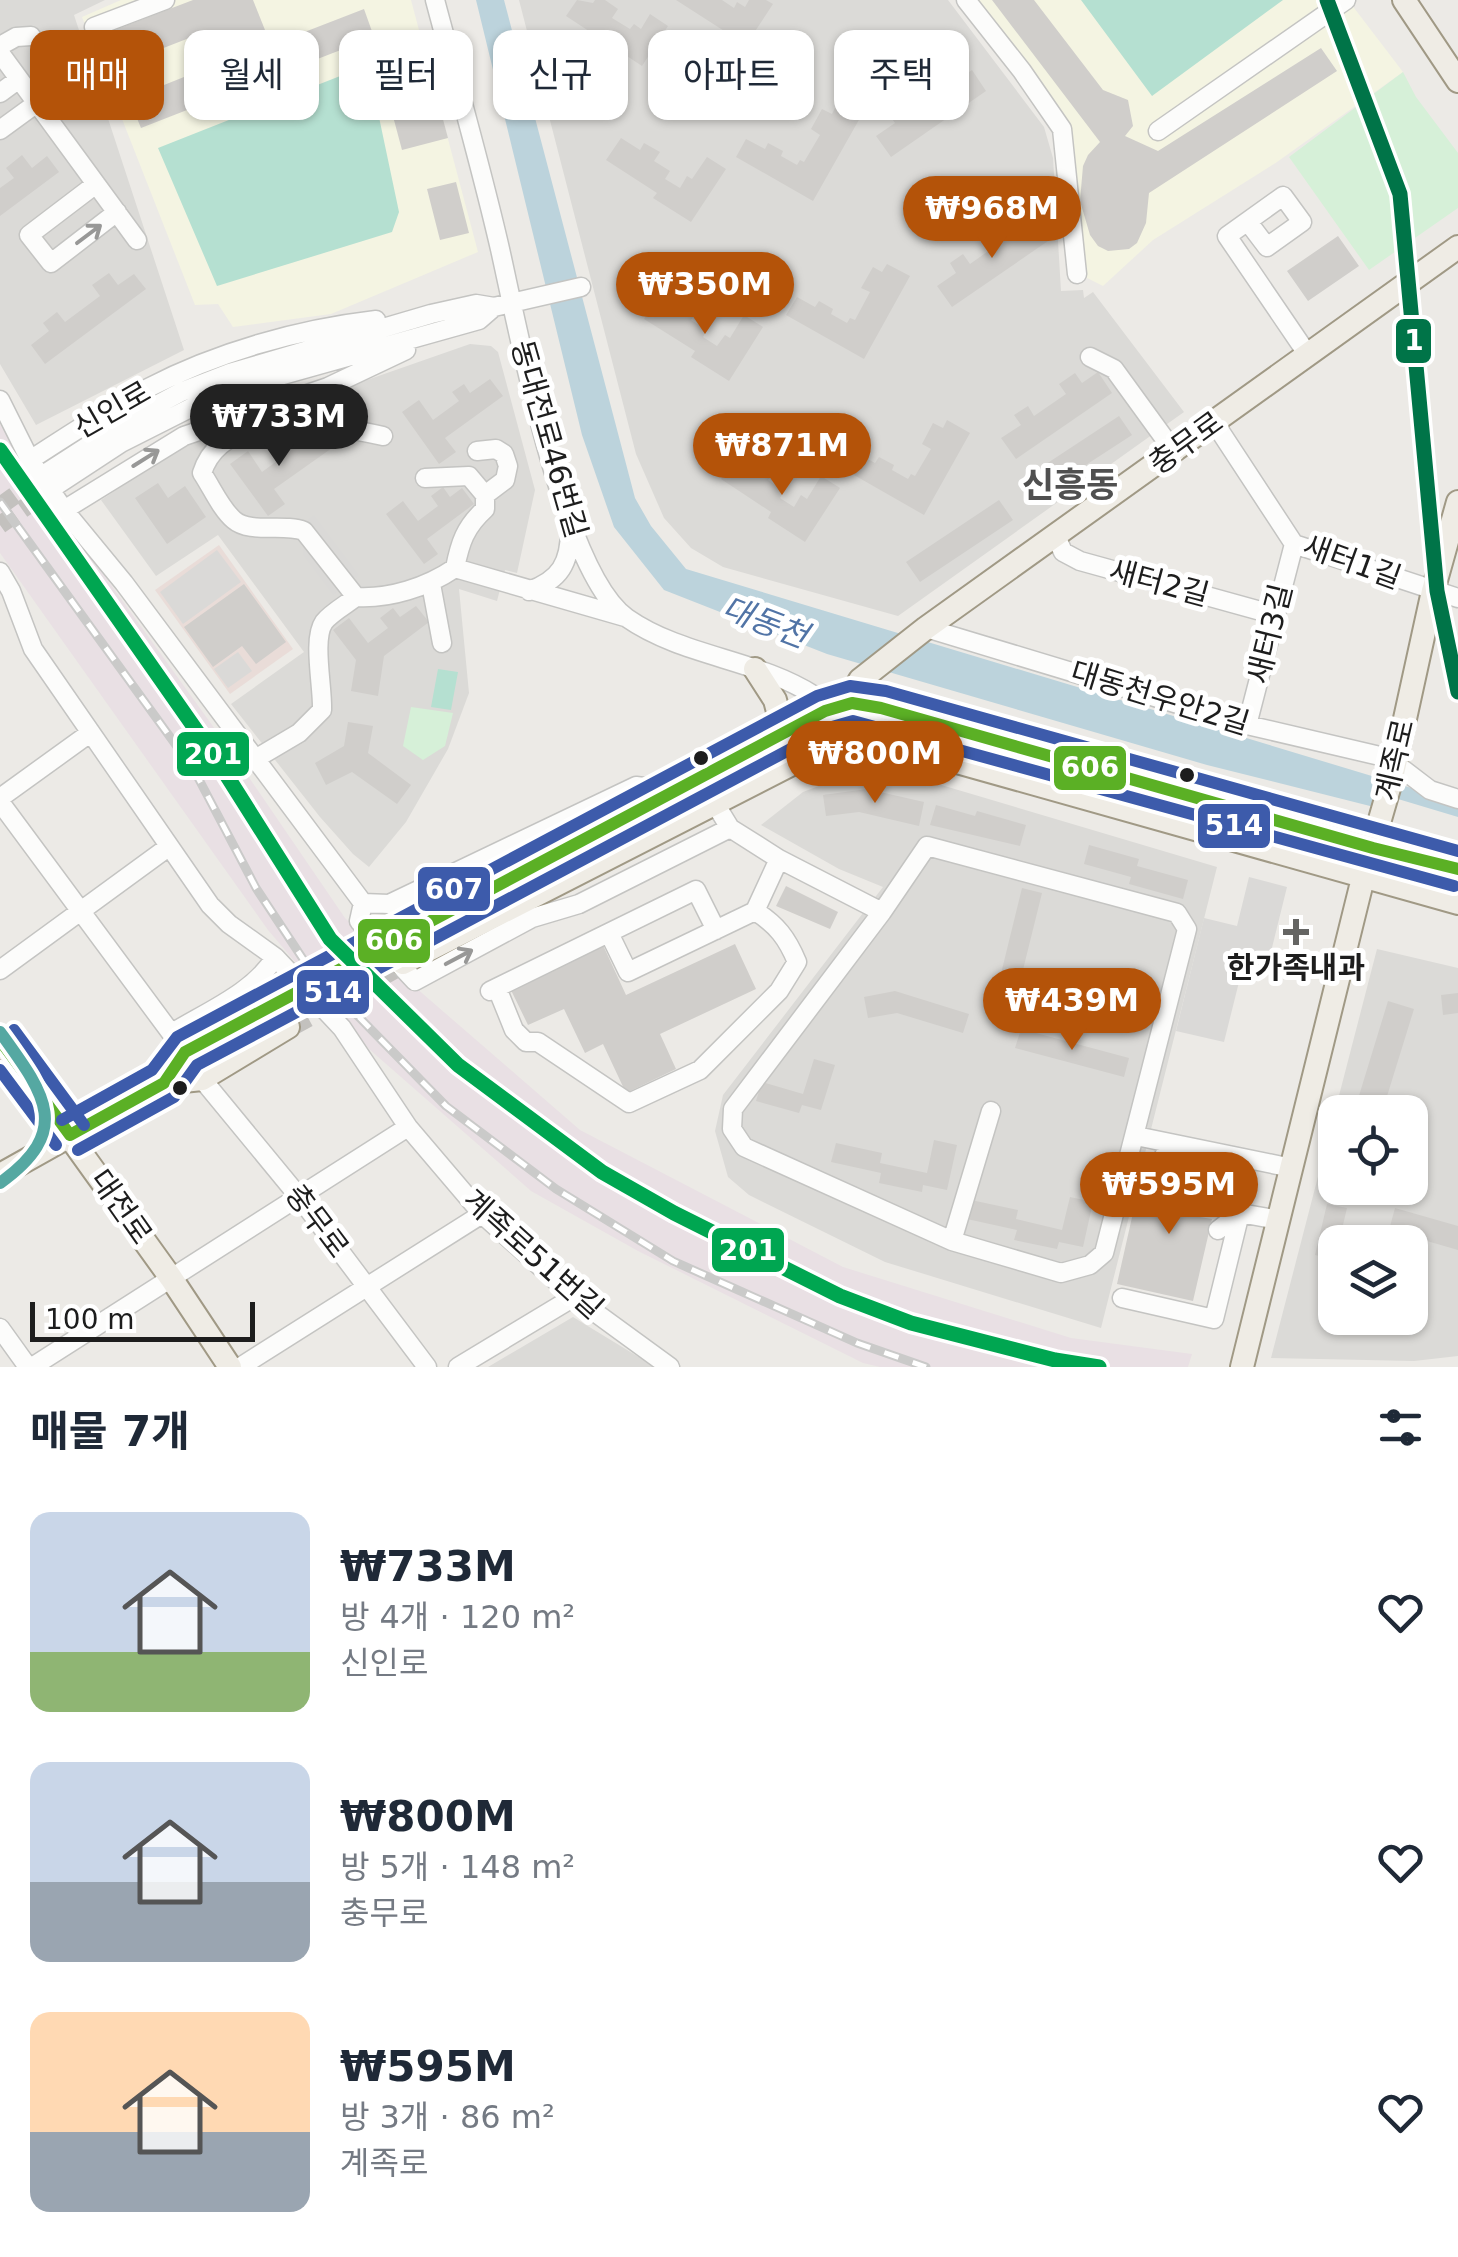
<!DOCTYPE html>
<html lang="ko">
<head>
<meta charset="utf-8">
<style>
	:root { --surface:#fff; --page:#f6f6f7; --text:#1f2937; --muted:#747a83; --accent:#b45309 }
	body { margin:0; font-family:"DejaVu Sans","Noto Sans KR",sans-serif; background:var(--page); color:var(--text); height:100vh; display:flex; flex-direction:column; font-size:38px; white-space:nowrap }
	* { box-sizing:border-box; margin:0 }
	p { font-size:32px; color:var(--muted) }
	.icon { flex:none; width:55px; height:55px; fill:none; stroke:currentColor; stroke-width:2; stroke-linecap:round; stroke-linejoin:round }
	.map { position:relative; height:1367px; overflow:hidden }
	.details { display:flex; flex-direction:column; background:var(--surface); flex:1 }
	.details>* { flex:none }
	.banner { position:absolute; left:30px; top:30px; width:1400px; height:90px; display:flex; gap:20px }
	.controls { position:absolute; left:1318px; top:1095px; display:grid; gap:20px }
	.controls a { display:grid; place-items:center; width:110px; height:110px; border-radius:20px; background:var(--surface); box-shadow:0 2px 8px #0004; font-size:50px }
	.scale { position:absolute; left:30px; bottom:25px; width:225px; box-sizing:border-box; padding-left:10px; border:5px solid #1d1d1d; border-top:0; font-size:28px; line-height:35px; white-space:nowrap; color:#1d1d1d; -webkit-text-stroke:8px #fff; paint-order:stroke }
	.price { position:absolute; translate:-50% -85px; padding:0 22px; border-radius:35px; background:var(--accent); color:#fff; font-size:32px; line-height:65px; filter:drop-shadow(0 2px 5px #0008) }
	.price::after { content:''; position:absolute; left:50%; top:60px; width:30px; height:22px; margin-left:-15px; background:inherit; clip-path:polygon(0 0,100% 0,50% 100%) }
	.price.current { background:#222; color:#fff }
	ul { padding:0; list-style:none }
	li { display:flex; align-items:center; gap:30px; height:250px; padding:0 30px }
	li span { display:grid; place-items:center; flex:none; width:280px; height:200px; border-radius:20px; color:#555 }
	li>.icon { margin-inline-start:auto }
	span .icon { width:120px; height:120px; fill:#fffc; stroke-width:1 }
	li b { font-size:42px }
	h2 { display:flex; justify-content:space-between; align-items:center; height:120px; padding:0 30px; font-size:42px }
	.pill { padding:0 35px; border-radius:20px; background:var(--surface); box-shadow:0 2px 8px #0004; font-size:35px; line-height:90px }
	.pill.current { background:var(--accent); color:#fff }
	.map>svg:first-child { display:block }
	.residential { fill:#dbdad7; fill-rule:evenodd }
	.commercial { fill:#e9dcd8 }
	.industrial { fill:#e9e0e4 }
	.education { fill:#f4f4e2 }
	.religious { fill:#dad9d7 }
	.park { fill:#d6f0d8 }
	.pitch { fill:#b5e0d1 }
	.water { fill:#bcd3dc }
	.building { fill:#d0cecb }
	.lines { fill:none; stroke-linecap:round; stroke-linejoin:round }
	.minor-tunnel { stroke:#c3c1be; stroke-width:18; stroke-dasharray:18 9; stroke-linecap:butt }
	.major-tunnel { stroke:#c3c1be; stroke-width:22; stroke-dasharray:22 11; stroke-linecap:butt }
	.minor-casing { stroke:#c4c4c2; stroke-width:21 }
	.major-casing { stroke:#a09985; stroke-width:26 }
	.minor { stroke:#fcfcfb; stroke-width:18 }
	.major { stroke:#efece5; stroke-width:22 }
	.rail-casing { stroke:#cacac9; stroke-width:9 }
	.rail { stroke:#fff; stroke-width:5; stroke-dasharray:15; stroke-linecap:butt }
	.bus-1-casing { stroke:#fff; stroke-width:20 }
	.bus-2-casing { stroke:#fff; stroke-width:20 }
	.bus-3-casing { stroke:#fff; stroke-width:20 }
	.bus-1 { stroke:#5bb025; stroke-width:12 }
	.bus-2 { stroke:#3d5bab; stroke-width:12 }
	.bus-3 { stroke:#3d5bab; stroke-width:12 }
	.rail-1-casing { stroke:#fff; stroke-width:22 }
	.rail-1 { stroke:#00a651; stroke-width:15 }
	.tram-1-casing { stroke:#fff; stroke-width:20 }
	.tram-1 { stroke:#55a8a2; stroke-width:12 }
	.metro-1-casing { stroke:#fff; stroke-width:22 }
	.metro-1 { stroke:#007448; stroke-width:15 }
	.oneway { stroke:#989897 }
	.bus-dot { fill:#1d1d1d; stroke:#fff; stroke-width:4 }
	.poi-dot { fill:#656563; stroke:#fff; stroke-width:4 }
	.labels { text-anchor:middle; stroke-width:10; stroke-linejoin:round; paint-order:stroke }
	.street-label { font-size:30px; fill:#1d1d1d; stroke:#fff }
	.poi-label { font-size:30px; font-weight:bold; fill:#1d1d1d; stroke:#fff }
	.water-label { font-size:32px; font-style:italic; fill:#5174a6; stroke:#fff }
	.quarter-label { font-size:35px; font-weight:bold; fill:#505050; stroke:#fff }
	.line-badge { stroke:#fff; stroke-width:4 }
	.badge-label { font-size:28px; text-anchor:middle; font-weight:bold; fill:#fff }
</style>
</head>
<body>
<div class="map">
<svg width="1458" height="1367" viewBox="0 0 1458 1367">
	<rect width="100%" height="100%" fill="#eceae6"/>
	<!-- residential -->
	<path class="residential" d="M0,0H105L74,15L184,350L36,425L0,364Z
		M519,0H948L1044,127L1053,158L1061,291L1083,290L1084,298L1093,292L1184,412L898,616L723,567L691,548L664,518L636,454Z
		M470,344L491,346L498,352L535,490L517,573L505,570L497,601L459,589L469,693L448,749L406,822L369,867L353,854L320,817L231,704L304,652L218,535L156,576L101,500L177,450L215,433Z
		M874,765L1217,867L1101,1328L885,1262L749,1195L728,1177L715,1131L723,1095L883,887L839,869L761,825L803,792Z
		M1377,949L1458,968V1356L1414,1361L1271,1358ZM1335,1112H1410V1188H1335ZM1335,1242H1410V1318H1335Z
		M573,1317L655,1367H488Z"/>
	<!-- commercial -->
	<path class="commercial" d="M219,545L293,649L230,694L155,590Z"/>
	<!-- industrial -->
	<path class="industrial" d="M0,424L54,506L233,754L345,918L415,987L580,1130L843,1267L1071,1338L1192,1354L1188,1367H880L863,1363L638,1251L531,1191L369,1049L268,930L0,553Z"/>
	<!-- education -->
	<path class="education" d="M121,0H411L478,252L331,314L233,327L218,304L195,305L82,17Z
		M972,0H1348L1403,72L1277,162L1153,240L1103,286L1085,277L1071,137Z"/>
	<!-- religious -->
	<path class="religious" d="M314,515L359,575L333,595L303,555V523Z
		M217,550L241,582L183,624L160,592Z
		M238,652L252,671L228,688L214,669Z
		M1249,877L1287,887L1267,968L1244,962L1224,1042L1176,1031L1204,918L1237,926Z"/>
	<!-- park -->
	<path class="park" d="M1403,72L1416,97L1458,153V208L1369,270L1289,157Z
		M411,707L453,713L445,746L423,760L403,746Z"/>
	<!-- pitch -->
	<path class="pitch" d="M1081,0H1283L1152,96Z
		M368,65L399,212L392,232L217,286L158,148Z
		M438,669L458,672L451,710L431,707Z"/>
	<!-- water -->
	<path class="water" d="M476,0H504L635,498L651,526L686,569L1458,802V817L1388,796L1374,807L1207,765L827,654L664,590L614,527L582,435Z"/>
	<!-- building -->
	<path class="building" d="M193,0H253L271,45L364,9L374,37L141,128L129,99L214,65L202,33L125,63L112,31Z
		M577,0L593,3L595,0H605L618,9L612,18L630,29L634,24L641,29L650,14L668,26L642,66L566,16Z
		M676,0H722L734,8L737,2L745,7L749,0H766L773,4L746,45Z
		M992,0H1034L1103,90L1128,100L1133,126L1125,136L1158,151L1321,48L1337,71L1149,193L1146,223L1137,243L1129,249L1108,251L1098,246L1090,235L1080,201L1083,166L1088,155L1100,142Z
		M421,37L448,138L402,150L375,49Z
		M972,70L986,91L891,157L876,136L895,123L888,113L902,104L908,114L940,92L933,82L949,71L956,81Z
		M836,106L860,118L813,201L736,157L746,139L765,149L768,143L783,151L781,156L797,165L800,160L804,162L820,135L811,129L822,109L832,114Z
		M621,138L640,150L644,143L660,152L654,161L670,171L665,179L680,188L687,176L692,179L707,157L726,169L691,222L653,198L657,193L606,160Z
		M22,155L32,168L47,156L59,172L0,216V188L14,178L6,168Z
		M456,182L469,233L440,240L427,189Z
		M1033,220L1048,241L952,307L937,286L956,273L950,263L963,254L970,264L1001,242L994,232L1011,221L1018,231Z
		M1338,236L1359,266L1308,301L1287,271Z
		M887,264L910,276L864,359L786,315L797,297L815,307L819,301L833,309L831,314L847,323L850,318L855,320L870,292L861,288L873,267L882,272Z
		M109,273L118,285L134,274L146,289L45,364L31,345L49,331L43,323L57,312L65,322L100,296L92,285Z
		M658,297L677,308L681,301L697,311L691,320L707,330L703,337L717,346L725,335L730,338L744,315L763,327L729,381L691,357L695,351L644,319Z
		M1098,372L1112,393L1016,459L1001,438L1021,425L1014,415L1028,406L1034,416L1066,394L1059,384L1075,373L1082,383Z
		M490,379L503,396L445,438L456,452L439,464L402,412L419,400L433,420L459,401L452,392L464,384L470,393Z
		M1119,416L1132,435L1052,487L1040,468Z
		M947,420L970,433L924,515L847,471L857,453L875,463L879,457L894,465L892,470L908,479L911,474L915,476L931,449L922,444L933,423L943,428Z
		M319,430L332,448L274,489L285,504L268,516L230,464L248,451L262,472L288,453L281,443L293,435L299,444Z
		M735,457L754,469L758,462L774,472L768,480L784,491L780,498L794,507L801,495L807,499L821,476L840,488L805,542L768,518L771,512L721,479Z
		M158,483L168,498L185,486L206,517L167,544L135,498Z
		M443,487L450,497L462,488L474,504L427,539L438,554L424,564L386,514L403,501L418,521L438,506L431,496Z
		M999,500L1013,520L920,582L906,562Z
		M244,584L286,642L256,664L242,646L213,667L184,627Z
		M416,606L429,622L384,656L378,696L351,691L356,660L333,630L349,618L368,643L388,628L380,618L393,608L400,617Z
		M348,722L373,726L368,753L411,785L397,804L352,772L326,785L315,763L344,746Z
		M867,789L924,802L919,826L859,812L826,816L823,795Z
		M936,805L975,816L977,811L1026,825L1020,846L930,825Z
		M1089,845L1139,859L1137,866L1188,880L1183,899L1129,884L1131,877L1084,864Z
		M786,886L838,912L830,929L776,906Z
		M1022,888L1042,893L1016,998L996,994Z
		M602,943L626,995L735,944L756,989L660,1034L676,1069L626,1093L603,1044L585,1053L564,1009L528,1025L509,986Z
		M895,991L969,1014L963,1033L897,1013L868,1018L864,997Z
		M1458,993V1013L1443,1015L1441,995Z
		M1388,1001L1414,1009L1384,1106L1358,1099Z
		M1021,1029L1129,1058L1124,1077L1015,1048Z
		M814,1059L835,1065L821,1110L802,1105L799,1113L756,1101L762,1082L803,1094Z
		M934,1140L957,1145L947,1190L923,1185L922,1192L879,1183L881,1173L831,1162L836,1143L882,1153L880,1163L927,1173Z
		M1167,1163L1210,1172L1200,1217L1212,1219L1193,1301L1117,1284L1135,1204L1157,1209Z
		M1070,1197L1093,1202L1083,1247L1059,1242L1057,1249L1014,1240L1017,1230L967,1219L971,1200L1018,1210L1016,1219L1062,1230Z
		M1327,1204L1347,1208L1339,1242H1335V1312L1323,1314L1318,1290L1324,1257L1315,1255Z
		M1395,1208L1458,1226V1250L1389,1230Z"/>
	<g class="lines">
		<!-- minor-tunnel -->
		<path class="minor-tunnel" d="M0,506L46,473
			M0,525L57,485"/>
		<!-- major-tunnel -->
		<path class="major-tunnel" d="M277,1005L392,942
			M288,1027L403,963"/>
		<!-- minor casing -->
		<g class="minor-casing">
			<path id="minor" d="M435,0C457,83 481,166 500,249C518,329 563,573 627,618C683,657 758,659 815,696L835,742
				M966,0L1022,71L1062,129L1077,274
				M94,27L165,0
				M0,46L16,37L31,36
				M0,53L137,240
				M0,93L19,79
				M0,130L37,103
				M1158,131L1346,0
				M96,184L29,235L51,263L117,212
				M1248,222L1267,247L1302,222L1283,196L1227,236L1308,355
				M1090,357L1114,369L1175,453
				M0,400L30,460L64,510L124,583L363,903L359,921L415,981L532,918L579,904L730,828
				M1214,422L1294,544L1458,598
				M383,436C331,424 223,406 202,473C212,488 221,509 234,520C250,534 284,523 304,531L356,597C390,599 427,587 455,568L625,617
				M477,451L496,449L504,454L508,466L505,480L485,495
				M30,460C69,435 107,409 148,388C217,352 299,329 376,320
				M46,473L125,422L181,392L230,373L431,314L476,304L494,307L581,287
				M425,478L469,476L485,495V509C465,527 460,543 455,568
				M57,485L121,443L222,392L479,320L494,307
				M64,510L184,436L328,387L406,350
				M1055,534L1063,552L1080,561L1275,615
				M0,572L11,591L33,649L210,905L229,924L275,957L342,1028L408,1127L482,1214L574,1297L670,1367
				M431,584L442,643
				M529,591C560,580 570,563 570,530
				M926,628L1247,725L1397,760
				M1247,725L1294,544
				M255,759L299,733L322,710C323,687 312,639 324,622C331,613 347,604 356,597
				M1396,764L1430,790L1458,799
				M700,779L730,828L779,859L882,912
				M0,798L90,733
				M0,802L185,1052
				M927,846L1177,913L1187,929L1104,1253L1090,1265L1061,1273L952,1241L744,1147L732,1129L733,1109L882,912Z
				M363,903L389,904L636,786L652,788L665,799
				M609,933L628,972L755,911L779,859
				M0,970L167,848
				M497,988L514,1030L526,1042H538L629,1103L700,1070L779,991L797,962C787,938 777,925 755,911
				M490,991L696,890L716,930
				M172,1033C206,1012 255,992 275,957
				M202,1079L300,1198L427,1367
				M1136,1136L1292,1168
				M1144,1199L1170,1143
				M1218,1230L1240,1213L1279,1220
				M952,1241L991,1111
				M1122,1298L1214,1319L1240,1213
				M0,1328L28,1367
				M32,1367L408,1127
				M240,1367L482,1214
				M458,1367L574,1297"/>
		</g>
		<!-- major casing -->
		<g class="major-casing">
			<path id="major" d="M1404,0L1458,81
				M755,669L775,700L784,735
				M856,716C851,702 852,692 860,680L926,628L1458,247
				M392,942L665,799L825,711L852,703L881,708L1373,848L1458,869
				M403,963L835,742L861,735L1458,903
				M0,1040L171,1278L230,1367
				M164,1083L185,1052L277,1005
				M0,1175L164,1083L202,1079L288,1027
				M1242,1367L1363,878L1392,778L1433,591L1458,502"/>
		</g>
		<!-- minor -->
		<use href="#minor" class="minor"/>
		<!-- major -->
		<use href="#major" class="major"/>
		<!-- rail casing -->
		<g class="rail-casing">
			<path id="rail" d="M0,502L194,770L256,888L305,962L446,1106L556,1189L673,1261L857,1343L926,1367"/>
		</g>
		<!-- rail -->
		<use href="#rail" class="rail"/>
		<!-- bus-1 casing -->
		<g class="bus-1-casing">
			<path id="bus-1" d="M0,1040L70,1135
				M70,1135L164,1083L185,1052L825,711L852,703L881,708L1373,848L1458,869"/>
		</g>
		<!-- bus-2 casing -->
		<g class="bus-2-casing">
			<path id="bus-2" d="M0,1070L56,1145
				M78,1150L174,1097L197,1065L832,727L853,721L1454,886"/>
		</g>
		<!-- bus-3 casing -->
		<g class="bus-3-casing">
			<path id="bus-3" d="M14,1030L84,1125
				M62,1120L152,1070L177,1037L817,696L850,686L886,691L1458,851"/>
		</g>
		<!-- bus-1 -->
		<use href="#bus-1" class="bus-1"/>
		<!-- bus-2 -->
		<use href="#bus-2" class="bus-2"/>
		<!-- bus-3 -->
		<use href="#bus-3" class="bus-3"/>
		<!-- rail-1 casing -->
		<g class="rail-1-casing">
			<path id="rail-1" d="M0,450L215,757L330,939L458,1065L602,1172L674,1213L840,1296L911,1323L1055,1360L1099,1367"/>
		</g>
		<!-- rail-1 -->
		<use href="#rail-1" class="rail-1"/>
		<!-- tram-1 casing -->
		<g class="tram-1-casing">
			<path id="tram-1" d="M0,1032C44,1093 74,1130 0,1183"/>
		</g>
		<!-- tram-1 -->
		<use href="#tram-1" class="tram-1"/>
		<!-- metro-1 casing -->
		<g class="metro-1-casing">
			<path id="metro-1" d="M1327,0L1400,194L1437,591L1458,692"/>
		</g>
		<!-- metro-1 -->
		<use href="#metro-1" class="metro-1"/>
	</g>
	<!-- one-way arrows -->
	<defs><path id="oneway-shaft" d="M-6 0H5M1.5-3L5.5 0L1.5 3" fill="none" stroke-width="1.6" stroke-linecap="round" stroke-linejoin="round" transform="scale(2.5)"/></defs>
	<g class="oneway">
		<use href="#oneway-shaft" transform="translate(89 234) rotate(-37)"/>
		<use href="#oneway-shaft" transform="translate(146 458) rotate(-32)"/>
		<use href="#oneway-shaft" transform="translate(459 957) rotate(-28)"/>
	</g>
	<!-- markers -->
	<g class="bus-dot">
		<circle cx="701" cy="758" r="9"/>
		<circle cx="1187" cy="775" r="9"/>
		<circle cx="180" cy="1088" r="9"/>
	</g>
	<path class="poi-dot" d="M1291 917h10v10h10v10h-10v10h-10v-10h-10v-10h10z"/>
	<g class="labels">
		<!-- street labels -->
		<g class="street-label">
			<text transform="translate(112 410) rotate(-30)" y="10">신인로</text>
			<text transform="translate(549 439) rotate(74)" y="10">동대전로46번길</text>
			<text transform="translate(1186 443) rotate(-36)" y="10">충무로</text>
			<text transform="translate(1352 562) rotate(20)" y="10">새터1길</text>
			<text transform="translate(1159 583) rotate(15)" y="10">새터2길</text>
			<text transform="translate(1270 634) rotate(-76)" y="10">새터3길</text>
			<text transform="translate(1160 698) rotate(17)" y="10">대동천우안2길</text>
			<text transform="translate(1395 760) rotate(-77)" y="10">계족로</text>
			<text transform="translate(121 1207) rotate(55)" y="10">대전로</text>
			<text transform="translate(317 1221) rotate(53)" y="10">충무로</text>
			<text transform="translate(533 1254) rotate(42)" y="10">계족로51번길</text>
		</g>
		<!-- poi labels -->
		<g class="poi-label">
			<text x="1296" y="978">한가족내과</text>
		</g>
		<!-- water labels -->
		<g class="water-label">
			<text transform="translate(765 622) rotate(21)" y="11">대동천</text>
		</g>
		<!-- quarter labels -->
		<g class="quarter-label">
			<text x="1070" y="497">신흥동</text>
		</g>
	</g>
	<g class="line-badge">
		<rect x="1394" y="317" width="39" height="48" rx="10" fill="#007448"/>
		<rect x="175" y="730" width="76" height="48" rx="10" fill="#00a651"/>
		<rect x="1052" y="744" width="76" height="48" rx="10" fill="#5bb025"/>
		<rect x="1196" y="802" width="76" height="48" rx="10" fill="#3d5bab"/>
		<rect x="416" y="865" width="76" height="48" rx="10" fill="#3d5bab"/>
		<rect x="356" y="917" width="76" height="48" rx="10" fill="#5bb025"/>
		<rect x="295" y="968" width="76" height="48" rx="10" fill="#3d5bab"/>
		<rect x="710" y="1226" width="76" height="48" rx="10" fill="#00a651"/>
	</g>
	<g class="badge-label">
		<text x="1414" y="350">1</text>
		<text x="213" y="764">201</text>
		<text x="1090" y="777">606</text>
		<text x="1234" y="835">514</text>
		<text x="454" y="899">607</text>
		<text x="394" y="950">606</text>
		<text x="333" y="1002">514</text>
		<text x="748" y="1260">201</text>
	</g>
</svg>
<div class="controls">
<a><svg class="icon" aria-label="locate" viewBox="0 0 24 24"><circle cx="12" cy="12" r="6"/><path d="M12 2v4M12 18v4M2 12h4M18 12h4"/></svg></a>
<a><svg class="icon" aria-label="layers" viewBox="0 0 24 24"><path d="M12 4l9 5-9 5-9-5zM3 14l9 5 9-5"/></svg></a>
</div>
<div class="scale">100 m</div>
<b class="price" style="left:992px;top:261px">₩968M</b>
<b class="price" style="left:705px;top:337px">₩350M</b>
<b class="price current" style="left:279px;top:469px">₩733M</b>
<b class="price" style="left:782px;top:498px">₩871M</b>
<b class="price" style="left:875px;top:806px">₩800M</b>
<b class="price" style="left:1072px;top:1053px">₩439M</b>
<b class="price" style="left:1169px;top:1237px">₩595M</b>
<div class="banner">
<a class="pill current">매매</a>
<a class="pill">월세</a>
<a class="pill">필터</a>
<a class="pill">신규</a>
<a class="pill">아파트</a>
<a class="pill">주택</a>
</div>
</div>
<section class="details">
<h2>매물 7개<svg class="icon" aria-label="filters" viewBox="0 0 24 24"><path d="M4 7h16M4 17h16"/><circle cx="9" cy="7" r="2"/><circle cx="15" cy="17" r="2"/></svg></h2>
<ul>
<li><span style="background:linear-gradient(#c9d6e8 70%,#8fb573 0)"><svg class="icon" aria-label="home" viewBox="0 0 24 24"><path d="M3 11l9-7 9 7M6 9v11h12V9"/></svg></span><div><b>₩733M</b><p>방 4개 · 120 m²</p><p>신인로</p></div><svg class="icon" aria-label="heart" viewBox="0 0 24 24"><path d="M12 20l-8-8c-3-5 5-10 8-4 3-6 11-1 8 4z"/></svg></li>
<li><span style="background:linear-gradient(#c9d6e8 60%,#9aa5b1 0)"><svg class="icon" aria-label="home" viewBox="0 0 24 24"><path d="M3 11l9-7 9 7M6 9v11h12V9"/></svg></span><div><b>₩800M</b><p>방 5개 · 148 m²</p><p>충무로</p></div><svg class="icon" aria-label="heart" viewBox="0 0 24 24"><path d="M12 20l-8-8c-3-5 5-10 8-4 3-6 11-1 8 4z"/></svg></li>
<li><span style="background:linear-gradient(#ffd9b3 60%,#9aa5b1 0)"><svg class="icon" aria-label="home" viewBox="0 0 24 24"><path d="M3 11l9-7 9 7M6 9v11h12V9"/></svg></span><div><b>₩595M</b><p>방 3개 · 86 m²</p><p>계족로</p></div><svg class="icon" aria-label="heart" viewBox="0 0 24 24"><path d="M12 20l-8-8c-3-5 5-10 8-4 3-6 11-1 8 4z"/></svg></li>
</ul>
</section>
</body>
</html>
